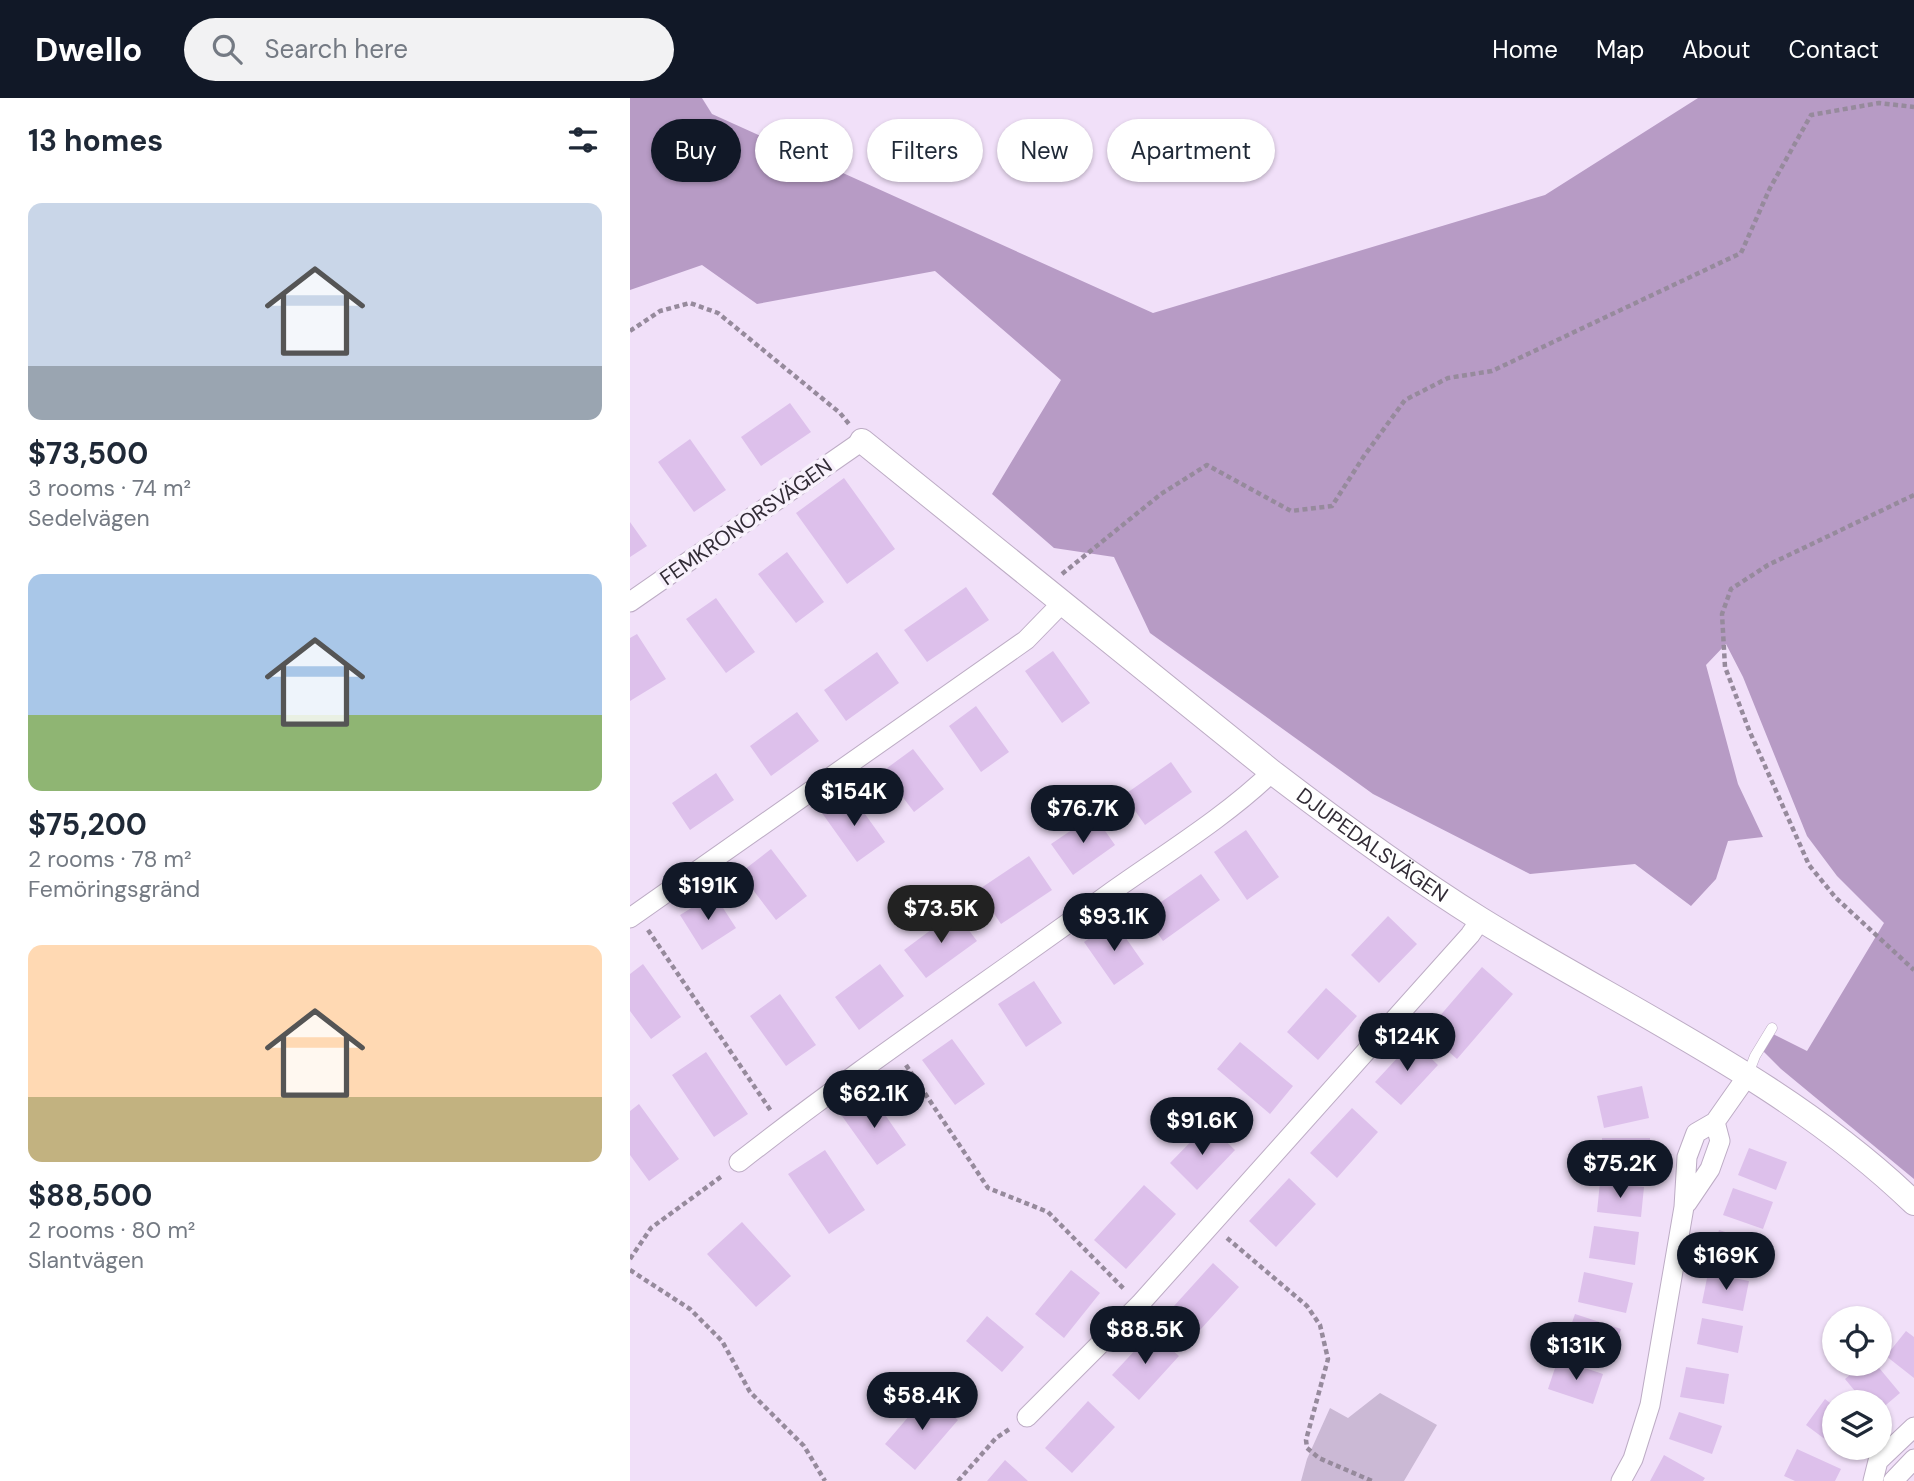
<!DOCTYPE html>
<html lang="en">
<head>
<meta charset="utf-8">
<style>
	:root { --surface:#fff; --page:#f2f2f3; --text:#1f2937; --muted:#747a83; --accent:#111827 }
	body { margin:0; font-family:"DM Sans",sans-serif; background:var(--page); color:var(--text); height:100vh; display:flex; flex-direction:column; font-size:26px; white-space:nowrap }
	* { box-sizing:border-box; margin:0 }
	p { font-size:23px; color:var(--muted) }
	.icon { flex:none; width:38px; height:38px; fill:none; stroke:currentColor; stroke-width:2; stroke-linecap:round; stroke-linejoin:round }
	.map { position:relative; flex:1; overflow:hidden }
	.side { display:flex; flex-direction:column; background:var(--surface); width:630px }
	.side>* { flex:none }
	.banner { position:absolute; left:21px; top:21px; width:665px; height:63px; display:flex; gap:14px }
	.buttons { position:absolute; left:1192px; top:1208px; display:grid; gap:14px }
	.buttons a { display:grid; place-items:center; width:70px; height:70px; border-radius:50%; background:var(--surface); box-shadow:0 2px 5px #0004; font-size:35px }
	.price { position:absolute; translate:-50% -60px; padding:0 16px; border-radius:24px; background:var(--accent); color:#fff; font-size:23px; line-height:46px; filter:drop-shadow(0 2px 4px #0008) }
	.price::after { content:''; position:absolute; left:50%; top:42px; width:21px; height:16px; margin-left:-10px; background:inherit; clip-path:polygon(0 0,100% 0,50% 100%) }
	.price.current { background:#222; color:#fff }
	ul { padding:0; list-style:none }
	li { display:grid; align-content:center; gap:14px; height:371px; padding:0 28px }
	li span { display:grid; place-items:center; height:217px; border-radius:14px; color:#555 }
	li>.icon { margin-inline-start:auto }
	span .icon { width:126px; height:126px; fill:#fffc; stroke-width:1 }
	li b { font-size:30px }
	h2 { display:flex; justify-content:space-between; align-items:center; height:84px; padding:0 28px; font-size:30px }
	.pill { padding:0 24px; border-radius:32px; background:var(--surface); box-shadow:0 2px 5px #0004; font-size:24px; line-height:63px }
	.pill.current { background:var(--accent); color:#fff }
	header { display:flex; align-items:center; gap:42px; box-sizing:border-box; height:98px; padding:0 35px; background:var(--accent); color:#fff }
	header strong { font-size:33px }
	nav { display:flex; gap:38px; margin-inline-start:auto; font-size:24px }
	.search { width:490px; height:63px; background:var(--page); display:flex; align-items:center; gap:18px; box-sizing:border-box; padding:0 24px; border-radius:38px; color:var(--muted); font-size:26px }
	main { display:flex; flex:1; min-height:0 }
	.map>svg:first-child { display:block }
	.green { fill:#cbb9d5 }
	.forest { fill:#b79bc5 }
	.building { fill:#ddc0eb }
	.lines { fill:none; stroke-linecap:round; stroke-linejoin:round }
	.service-casing { stroke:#bdacc5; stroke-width:11 }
	.minor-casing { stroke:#bdacc5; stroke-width:21 }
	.tertiary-casing { stroke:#bdacc5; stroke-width:26 }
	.path { stroke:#968a9c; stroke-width:4.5; stroke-dasharray:5 3.5; stroke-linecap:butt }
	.service { stroke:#fff; stroke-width:10 }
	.minor { stroke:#fff; stroke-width:19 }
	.tertiary { stroke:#fff; stroke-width:24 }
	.labels { text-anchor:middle; stroke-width:7; stroke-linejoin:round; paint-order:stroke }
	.street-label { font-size:21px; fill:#322c36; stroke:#f8f1fc }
</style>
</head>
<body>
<header>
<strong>Dwello</strong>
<div class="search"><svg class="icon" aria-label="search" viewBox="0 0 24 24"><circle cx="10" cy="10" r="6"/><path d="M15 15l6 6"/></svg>Search here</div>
<nav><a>Home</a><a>Map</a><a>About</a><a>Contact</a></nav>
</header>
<main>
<section class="side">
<h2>13 homes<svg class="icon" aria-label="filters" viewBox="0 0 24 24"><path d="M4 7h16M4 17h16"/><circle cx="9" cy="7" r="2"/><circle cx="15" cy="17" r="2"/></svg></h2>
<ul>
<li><span style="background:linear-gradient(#c9d6e8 75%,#9aa5b1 0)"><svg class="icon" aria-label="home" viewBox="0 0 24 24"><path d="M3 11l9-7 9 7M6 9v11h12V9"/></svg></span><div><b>$73,500</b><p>3 rooms · 74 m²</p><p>Sedelvägen</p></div></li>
<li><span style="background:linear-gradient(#a9c7e8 65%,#8fb573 0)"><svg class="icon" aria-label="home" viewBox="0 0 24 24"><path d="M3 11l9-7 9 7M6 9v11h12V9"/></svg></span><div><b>$75,200</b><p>2 rooms · 78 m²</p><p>Femöringsgränd</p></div></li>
<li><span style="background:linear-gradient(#ffd9b3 70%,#c2b280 0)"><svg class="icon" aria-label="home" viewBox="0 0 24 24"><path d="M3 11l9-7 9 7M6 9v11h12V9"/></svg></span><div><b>$88,500</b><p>2 rooms · 80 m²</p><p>Slantvägen</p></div></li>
</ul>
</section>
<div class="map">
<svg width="1284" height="1383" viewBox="0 0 1284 1383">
	<rect width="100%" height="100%" fill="#f1e0f9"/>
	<!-- green -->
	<path class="green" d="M750,1295L807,1327L774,1383H671L677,1361L700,1310L718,1320Z"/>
	<!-- forest -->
	<path class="forest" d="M0,0H72L82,16L523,215L915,97L1068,0H1284V1081L1151,971L1133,953L1143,936L1177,953L1254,825L1207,778L1177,738L1113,579L1096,546L1076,567L1108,686L1133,739L1098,743L1086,781L1061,808L1005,766L900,776L743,696L520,535L484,459L424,450L362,396L431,282L305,173L127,206L72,167L0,192Z"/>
	<!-- building -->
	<path class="building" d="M160,305L181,334L131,368L111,339Z
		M60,341L96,392L64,414L28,364Z
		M214,380L265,451L217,486L166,415Z
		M0,424L17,448L0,459Z
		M157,454L194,504L166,525L128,476Z
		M336,489L359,522L297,564L274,532Z
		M86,500L125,554L96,575L56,521Z
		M7,536L36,581L0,603V540Z
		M423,553L460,605L432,625L395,573Z
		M247,554L269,585L216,623L194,592Z
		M346,608L379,654L351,674L319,628Z
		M167,614L189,643L141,678L120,648Z
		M283,651L314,691L284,714L253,673Z
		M541,664L562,694L515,727L494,697Z
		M86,675L104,702L60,732L42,705Z
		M220,695L255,744L227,764L192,715Z
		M464,717L485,747L443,777L421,746Z
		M616,732L649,779L617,802L584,754Z
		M141,751L177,798L146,822L110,775Z
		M399,758L422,792L371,826L348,792Z
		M571,776L590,802L533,843L514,816Z
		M84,796L106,830L72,852L50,817Z
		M325,814L347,843L296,880L274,852Z
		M758,818L787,846L749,885L721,857Z
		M484,823L514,866L484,887L454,844Z
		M13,866L51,919L21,941L0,913V876Z
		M250,866L274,898L229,932L205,899Z
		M852,869L883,896L827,961L796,934Z
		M404,883L432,925L396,949L368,906Z
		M696,890L727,918L688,962L657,934Z
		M150,896L186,947L156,968L120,918Z
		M322,941L355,986L325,1007L292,962Z
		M783,943L808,967L771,1007L745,984Z
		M610,944L663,988L640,1016L587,971Z
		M76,954L118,1016L84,1039L42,977Z
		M1012,988L1019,1020L974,1030L967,998Z
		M242,998L276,1047L247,1067L212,1018Z
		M9,1006L49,1061L19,1083L0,1057V1013Z
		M722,1010L748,1034L707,1080L680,1055Z
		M578,1026L605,1052L567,1092L540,1065Z
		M972,1040H1020L1019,1072L972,1071Z
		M1119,1050L1157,1064L1146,1092L1108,1077Z
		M195,1052L235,1112L199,1136L158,1076Z
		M659,1080L686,1106L646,1149L619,1123Z
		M970,1084L1014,1089L1011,1119L967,1114Z
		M514,1087L546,1116L496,1171L464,1142Z
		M1103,1090L1143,1104L1133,1131L1093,1117Z
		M112,1124L161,1178L126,1209L77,1156Z
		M964,1128L1009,1134L1005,1167L959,1160Z
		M1089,1132L1129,1145L1120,1173L1081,1161Z
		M583,1165L609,1189L570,1232L544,1208Z
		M441,1172L470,1195L434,1240L405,1216Z
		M954,1174L1003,1185L996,1215L948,1204Z
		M1078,1175L1119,1183L1113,1213L1072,1205Z
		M945,1216L991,1231L981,1263L934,1247Z
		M357,1218L394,1249L372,1274L336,1243Z
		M1072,1220L1113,1228L1108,1255L1067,1246Z
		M1276,1233L1284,1239V1280L1256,1258Z
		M522,1234L549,1258L509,1302L482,1277Z
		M928,1261L973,1276L963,1306L918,1291Z
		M1234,1265H1245L1270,1295L1250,1312V1304H1234L1215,1281Z
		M1056,1269L1099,1276L1094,1306L1050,1299Z
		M298,1296L328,1322L285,1372L255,1346Z
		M1195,1301L1204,1308V1348L1176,1327Z
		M458,1303L485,1329L442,1375L415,1350Z
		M1049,1314L1092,1328L1082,1356L1039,1341Z
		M1167,1351L1211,1371L1205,1383H1165L1154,1378Z
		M1034,1357L1075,1380L1073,1383H1020Z
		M375,1362L398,1383H357Z"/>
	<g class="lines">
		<!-- service casing -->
		<g class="service-casing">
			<path id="service" d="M1118,976L1125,958L1142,930"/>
		</g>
		<!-- minor casing -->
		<g class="minor-casing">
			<path id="minor" d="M0,504L232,343
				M0,820L396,542L433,504
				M109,1064C229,970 356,885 480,795C532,758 597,718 642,674
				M1057,1105L1080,1071L1090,1043L1085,1024
				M397,1319L510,1206L840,837L851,821
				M991,1383L1003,1361L1020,1307L1054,1109L1057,1059L1066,1035L1085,1024L1118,977
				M1243,1383L1248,1363L1284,1329
				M1263,1383L1284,1361"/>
		</g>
		<!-- tertiary casing -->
		<g class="tertiary-casing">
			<g id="tertiary">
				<path id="s1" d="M232,343L642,674C710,726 778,776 850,821C997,912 1159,984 1284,1105"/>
			</g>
		</g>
		<!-- path -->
		<path class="path" d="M0,233L30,213L60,205L88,215L210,315L219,326
			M1284,397L1138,467L1101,491L1092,516L1095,569L1119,632L1179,767L1206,800L1284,872
			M432,476L531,396L577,367L661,413L702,408L734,358L775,302L818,280L862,273L1111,155L1140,90L1181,17L1249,5L1284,9
			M18,832L141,1013
			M276,967L358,1090L418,1114L494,1191
			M597,1140L677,1208L690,1227L698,1261L676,1342L677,1350L689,1360L742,1383
			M0,1161L21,1130L92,1078
			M0,1172L60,1211L92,1243L120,1294L174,1348L195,1383
			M328,1383L366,1340L381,1330"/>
		<!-- service -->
		<use href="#service" class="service"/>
		<!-- minor -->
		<use href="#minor" class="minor"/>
		<!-- tertiary -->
		<use href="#tertiary" class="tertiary"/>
	</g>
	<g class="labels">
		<!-- street labels -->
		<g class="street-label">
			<text transform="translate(116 424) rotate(-35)" y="7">FEMKRONORSVÄGEN</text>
			<text dy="7" stroke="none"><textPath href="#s1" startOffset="651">DJUPEDALSVÄGEN</textPath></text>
		</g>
	</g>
</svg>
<div class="buttons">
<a><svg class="icon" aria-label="locate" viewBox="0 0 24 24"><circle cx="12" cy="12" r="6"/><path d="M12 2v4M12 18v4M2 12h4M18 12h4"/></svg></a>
<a><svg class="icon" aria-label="layers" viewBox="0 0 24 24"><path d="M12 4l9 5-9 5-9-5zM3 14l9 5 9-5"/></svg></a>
</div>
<b class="price" style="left:224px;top:730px">$154K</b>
<b class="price" style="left:453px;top:747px">$76.7K</b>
<b class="price" style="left:78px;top:824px">$191K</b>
<b class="price current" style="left:311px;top:847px">$73.5K</b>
<b class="price" style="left:484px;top:855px">$93.1K</b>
<b class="price" style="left:777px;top:975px">$124K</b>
<b class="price" style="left:244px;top:1032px">$62.1K</b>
<b class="price" style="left:572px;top:1059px">$91.6K</b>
<b class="price" style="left:990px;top:1102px">$75.2K</b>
<b class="price" style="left:1096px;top:1194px">$169K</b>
<b class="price" style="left:515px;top:1268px">$88.5K</b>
<b class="price" style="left:946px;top:1284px">$131K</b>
<b class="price" style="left:292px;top:1334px">$58.4K</b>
<div class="banner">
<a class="pill current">Buy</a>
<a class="pill">Rent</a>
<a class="pill">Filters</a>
<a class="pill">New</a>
<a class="pill">Apartment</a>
</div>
</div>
</main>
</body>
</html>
